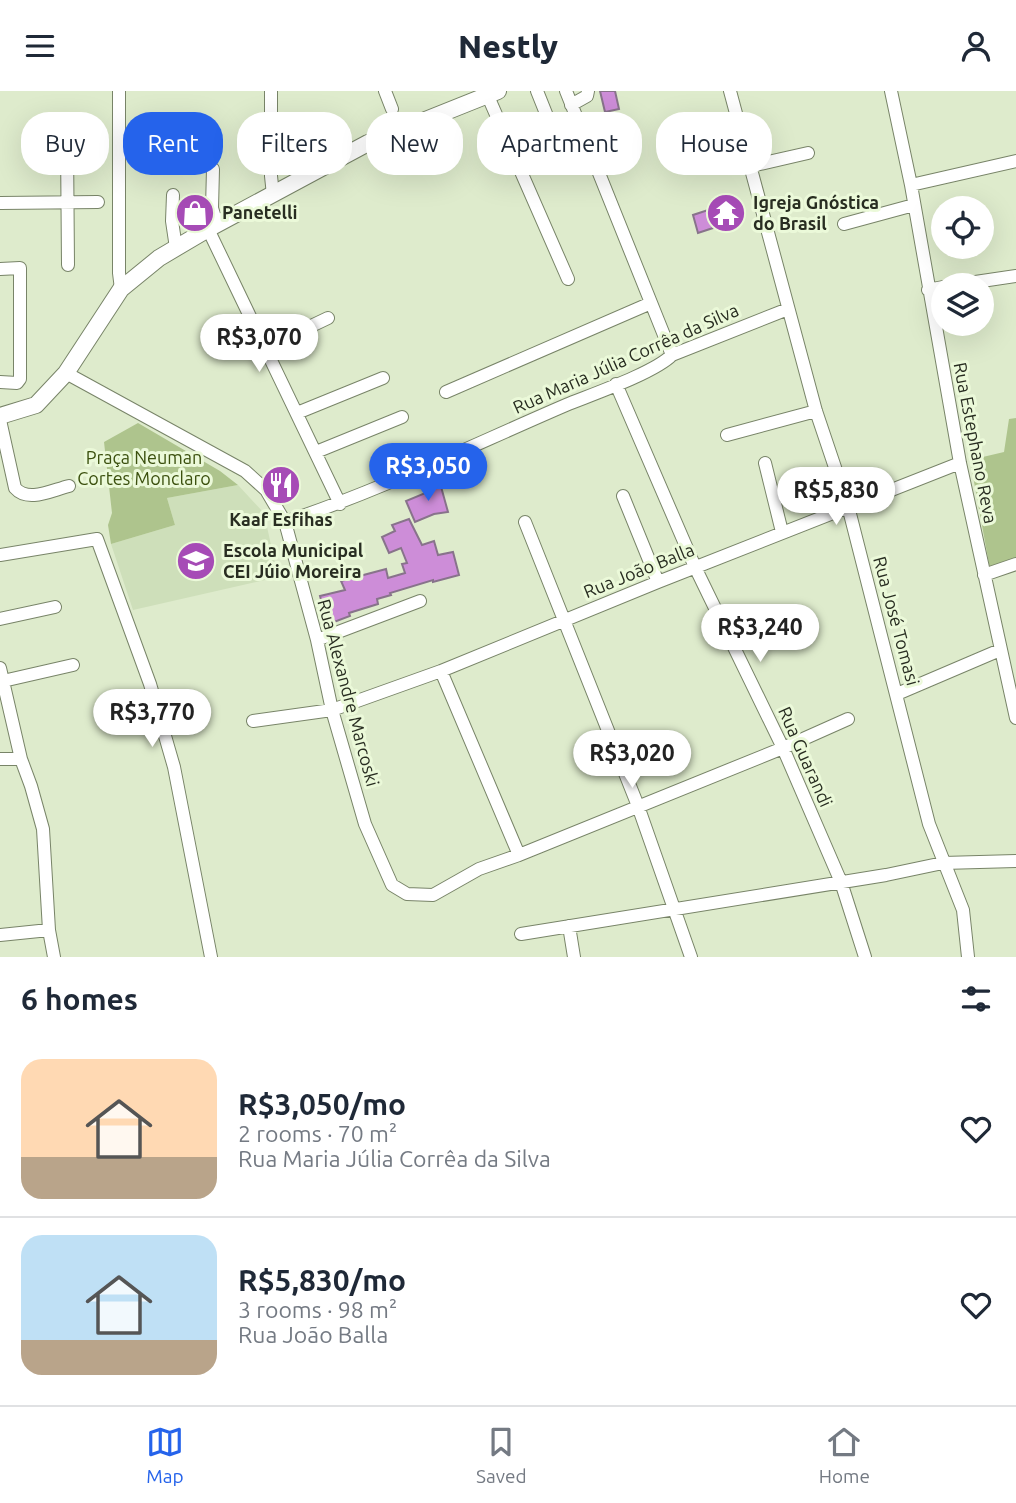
<!DOCTYPE html>
<html lang="en">
<head>
<meta charset="utf-8">
<style>
	:root { --surface:#fff; --page:#f2f2f3; --text:#1f2937; --muted:#747a83; --line:#e0e1e3; --accent:#2563eb }
	body { margin:0; font-family:Ubuntu,sans-serif; background:var(--page); color:var(--text); height:100vh; display:flex; flex-direction:column; font-size:26px; white-space:nowrap }
	* { box-sizing:border-box; margin:0 }
	p { font-size:23px; color:var(--muted) }
	.icon { flex:none; width:38px; height:38px; fill:none; stroke:currentColor; stroke-width:2; stroke-linecap:round; stroke-linejoin:round }
	.map { position:relative; height:866px; overflow:hidden }
	.side { display:flex; flex-direction:column; background:var(--surface); flex:1 }
	.side>* { flex:none }
	.hud { position:absolute; left:21px; top:21px; width:975px; height:63px; display:flex; gap:14px }
	.controls { position:absolute; left:931px; top:105px; display:grid; gap:14px }
	.controls a { display:grid; place-items:center; width:63px; height:63px; border-radius:50%; background:var(--surface); box-shadow:0 7px 28px #0002; font-size:35px }
	.price { position:absolute; translate:-50% -60px; padding:0 16px; border-radius:24px; background:#fff; color:#222; font-size:23px; line-height:46px; filter:drop-shadow(0 2px 4px #0008) }
	.price::after { content:''; position:absolute; left:50%; top:42px; width:21px; height:16px; margin-left:-10px; background:inherit; clip-path:polygon(0 0,100% 0,50% 100%) }
	.price.current { background:var(--accent); color:#fff }
	ul { padding:0; list-style:none }
	li { display:flex; align-items:center; gap:21px; height:175px; padding:0 21px }
	li+li { border-top:2px solid var(--line) }
	li span { display:grid; place-items:center; flex:none; width:196px; height:140px; border-radius:21px; color:#555 }
	li>.icon { margin-inline-start:auto }
	span .icon { width:84px; height:84px; fill:#fffc; stroke-width:1 }
	li b { font-size:30px }
	h2 { display:flex; justify-content:space-between; align-items:center; height:84px; padding:0 21px; font-size:30px }
	.tag { padding:0 24px; border-radius:28px; background:var(--surface); box-shadow:0 7px 28px #0002; font-size:24px; line-height:63px }
	.tag.current { background:var(--accent); color:#fff }
	header { display:flex; justify-content:space-between; align-items:center; height:91px; padding:0 21px; background:var(--surface); font-size:32px; font-weight:800 }
	.menu { display:flex; justify-content:space-around; align-items:center; height:98px; border-top:2px solid var(--line); background:var(--surface); font-size:19px; color:var(--muted) }
	.menu a { display:grid; justify-items:center; gap:4px }
	.menu .current { color:var(--accent) }
	.map>svg:first-child { display:block }
	.built { fill:#cedfba }
	.green { fill:#aec48d }
	.building { fill:#cd8dd8; stroke:#88738b; stroke-width:2 }
	.lines { fill:none; stroke-linecap:round; stroke-linejoin:round }
	.minor-casing { stroke:#788468; stroke-width:14 }
	.major-casing { stroke:#788468; stroke-width:18 }
	.minor { stroke:#fff; stroke-width:12 }
	.major { stroke:#fff; stroke-width:16 }
	.labels { text-anchor:middle; stroke-width:6; stroke-linejoin:round; paint-order:stroke }
	.poi-label { font-size:18px; font-weight:bold; fill:#282d21; stroke:#ebf9d9; text-anchor:start }
	.street-label { font-size:18px; fill:#282d21; stroke:#ebf9d9 }
	.park-label { font-size:18px; fill:#3b500e; stroke:#ebf9d9 }
</style>
</head>
<body>
<header><svg class="icon" aria-label="menu" viewBox="0 0 24 24"><path d="M4 6h16M4 12h16M4 18h16"/></svg>Nestly<svg class="icon" aria-label="person" viewBox="0 0 24 24"><circle cx="12" cy="8" r="4"/><path d="M4 21q1-7 8-7t8 7"/></svg></header>
<div class="map">
<svg width="1016" height="866" viewBox="0 0 1016 866">
	<rect width="100%" height="100%" fill="#deebcc"/>
	<!-- built -->
	<path class="built" d="M238,394L264,422L278,486L133,519L111,453L175,434L167,407Z"/>
	<!-- green -->
	<path class="green" d="M1016,327V470L990,478L970,369L1004,361L1009,328Z
		M138,332L220,380L238,394L167,407L175,434L111,453L108,434L112,422L104,351Z"/>
	<!-- building -->
	<path class="building" d="M600,0H615L619,18L605,21Z
		M708,119L713,137L698,142L693,124Z
		M440,392L448,421L434,423L415,431L406,410L428,401L427,395Z
		M409,428L422,454L434,450L438,464L453,461L459,484L433,491V489L390,502L391,504L377,508L378,513L349,522L350,525L334,531L327,515L323,516L320,505L345,499L341,490L386,478L388,487L405,482L402,473L407,472L401,457L389,462L382,446L395,440L392,434Z"/>
	<g class="lines">
		<!-- minor casing -->
		<g class="minor-casing">
			<path id="minor" d="M119,0V182L121,198
				M271,0V85L273,104
				M385,0L392,18
				M537,0L551,35
				M566,0L672,264
				M730,0L816,320L848,415L929,733L963,819L968,866
				M891,0L911,94L960,372L1016,627
				M487,3L568,188
				M571,14L587,5L588,0
				M67,52L68,174
				M595,73L630,61L633,58L631,48
				M751,75L808,62
				M213,78L212,117L217,133
				M911,94L1016,70
				M173,104L172,130L176,157
				M0,112L98,111
				M844,133L914,114
				M208,138L340,413
				M0,178L20,177V288L17,292L0,291
				M955,194L1016,185
				M928,199L943,196
				M265,257L328,227
				M66,282L245,380L266,399L285,431L317,549L332,619L365,733L392,794L407,803L433,804L479,778L519,764L783,657L848,628
				M616,293L695,476L783,657L841,791L865,866
				M446,301L651,212
				M297,322L383,287
				M0,329L15,397C28,412 52,399 69,395
				M727,344L816,320
				M316,361L402,326
				M765,372L782,441
				M623,405L658,491
				M285,431C381,399 473,354 566,314C593,303 654,282 672,264L788,218
				M525,431L638,715L691,866
				M0,464L97,448L150,593L174,676L211,866
				M984,484L1016,473
				M0,528L55,516
				M317,549L420,510
				M0,577L21,668L31,695L43,738L49,839L54,866
				M441,580L519,764
				M3,590L73,574
				M897,603L1000,559
				M253,630L332,619L441,580L658,491L960,372
				M0,668H21
				M569,835L574,866
				M521,843L886,784L943,772L1016,770
				M0,844L49,839"/>
		</g>
		<!-- major casing -->
		<g class="major-casing">
			<path id="major" d="M0,325L36,314L66,282L121,198L159,167L208,138L368,52L498,0"/>
		</g>
		<!-- minor -->
		<use href="#minor" class="minor"/>
		<!-- major -->
		<use href="#major" class="major"/>
	</g>
	<!-- icons -->
	<defs>
		<g id="shop-disc" transform="scale(2.0125)"><circle r="9.5" fill="#a64bb6" stroke="#ebf9d9"/><path d="M-5-2.5h2.3a2.7 3.5 0 0 1 5.4 0H5L5.5 6h-11ZM-1.5-2.5h3a1.5 2.3 0 0 0-3 0Z" fill="#fff"/></g>
		<g id="temple-disc" transform="scale(2.0125)"><circle r="9.5" fill="#a64bb6" stroke="#ebf9d9"/><path d="M0-6L5-2H3V0L6.5 2.5H4V6H1.5V3h-3V6H-4V2.5H-6.5L-3 0V-2H-5Z" fill="#fff"/></g>
		<g id="restaurant-disc" transform="scale(2.0125)"><circle r="9.5" fill="#a64bb6" stroke="#ebf9d9"/><path d="M-5-6h1v4h1v-4h1v4h1v-4h1v5L-1.5 .5V6h-2V.5L-5-1ZM5-6V6H3V1.5H1.5Q1.5-4 5-6Z" fill="#fff"/></g>
		<g id="school-disc" transform="scale(2.0125)"><circle r="9.5" fill="#a64bb6" stroke="#ebf9d9"/><path d="M0-5L7-2L0 1L-7-2ZM-4 1L0 2.5L4 1V4Q0 6-4 4Z" fill="#fff"/></g>
	</defs>
	<g fill-rule="evenodd">
		<use href="#shop-disc" x="195" y="122"/>
		<use href="#temple-disc" x="726" y="122"/>
		<use href="#restaurant-disc" x="281" y="394"/>
		<use href="#school-disc" x="196" y="470"/>
	</g>
	<g class="labels">
		<!-- poi labels -->
		<g class="poi-label">
			<text x="753" y="118">Igreja Gnóstica<tspan x="753" dy="21">do Brasil</tspan></text>
			<text x="222" y="128">Panetelli</text>
			<text x="281" y="435" text-anchor="middle">Kaaf Esfihas</text>
			<text x="223" y="466">Escola Municipal<tspan x="223" dy="21">CEI Júio Moreira</tspan></text>
		</g>
		<!-- street labels -->
		<g class="street-label">
			<text transform="translate(626 268) rotate(-24)" y="6">Rua Maria Júlia Corrêa da Silva</text>
			<text transform="translate(975 352) rotate(79)" y="6">Rua Estephano Reva</text>
			<text transform="translate(639 480) rotate(-22)" y="6">Rua João Balla</text>
			<text transform="translate(896 530) rotate(75)" y="6">Rua José Tomasi</text>
			<text transform="translate(348 602) rotate(75)" y="6">Rua Alexandre Marcoski</text>
			<text transform="translate(805 666) rotate(66)" y="6">Rua Guarandi</text>
		</g>
		<!-- park labels -->
		<g class="park-label">
			<text x="144" y="373">Praça Neuman<tspan x="144" dy="21">Cortes Monclaro</tspan></text>
		</g>
	</g>
</svg>
<div class="controls">
<a><svg class="icon" aria-label="locate" viewBox="0 0 24 24"><circle cx="12" cy="12" r="6"/><path d="M12 2v4M12 18v4M2 12h4M18 12h4"/></svg></a>
<a><svg class="icon" aria-label="layers" viewBox="0 0 24 24"><path d="M12 4l9 5-9 5-9-5zM3 14l9 5 9-5"/></svg></a>
</div>
<b class="price" style="left:259px;top:283px">R$3,070</b>
<b class="price current" style="left:428px;top:412px">R$3,050</b>
<b class="price" style="left:836px;top:436px">R$5,830</b>
<b class="price" style="left:760px;top:573px">R$3,240</b>
<b class="price" style="left:152px;top:658px">R$3,770</b>
<b class="price" style="left:632px;top:699px">R$3,020</b>
<div class="hud">
<a class="tag">Buy</a>
<a class="tag current">Rent</a>
<a class="tag">Filters</a>
<a class="tag">New</a>
<a class="tag">Apartment</a>
<a class="tag">House</a>
</div>
</div>
<section class="side">
<h2>6 homes<svg class="icon" aria-label="filters" viewBox="0 0 24 24"><path d="M4 7h16M4 17h16"/><circle cx="9" cy="7" r="2"/><circle cx="15" cy="17" r="2"/></svg></h2>
<ul>
<li><span style="background:linear-gradient(#ffd9b3 70%,#b9a48a 0)"><svg class="icon" aria-label="home" viewBox="0 0 24 24"><path d="M3 11l9-7 9 7M6 9v11h12V9"/></svg></span><div><b>R$3,050/mo</b><p>2 rooms · 70 m²</p><p>Rua Maria Júlia Corrêa da Silva</p></div><svg class="icon" aria-label="heart" viewBox="0 0 24 24"><path d="M12 20l-8-8c-3-5 5-10 8-4 3-6 11-1 8 4z"/></svg></li>
<li><span style="background:linear-gradient(#bfe0f5 75%,#b9a48a 0)"><svg class="icon" aria-label="home" viewBox="0 0 24 24"><path d="M3 11l9-7 9 7M6 9v11h12V9"/></svg></span><div><b>R$5,830/mo</b><p>3 rooms · 98 m²</p><p>Rua João Balla</p></div><svg class="icon" aria-label="heart" viewBox="0 0 24 24"><path d="M12 20l-8-8c-3-5 5-10 8-4 3-6 11-1 8 4z"/></svg></li>
</ul>
</section>
<nav class="menu">
<a class="current"><svg class="icon" aria-label="map" viewBox="0 0 24 24"><path d="M3 6l6-2 6 2 6-2v14l-6 2-6-2-6 2zM9 4v14M15 6v14"/></svg>Map</a>
<a><svg class="icon" aria-label="saved" viewBox="0 0 24 24"><path d="M7 4h10v16l-5-4-5 4z"/></svg>Saved</a>
<a><svg class="icon" aria-label="home" viewBox="0 0 24 24"><path d="M3 11l9-7 9 7M6 9v11h12V9"/></svg>Home</a>
</nav>
</body>
</html>
